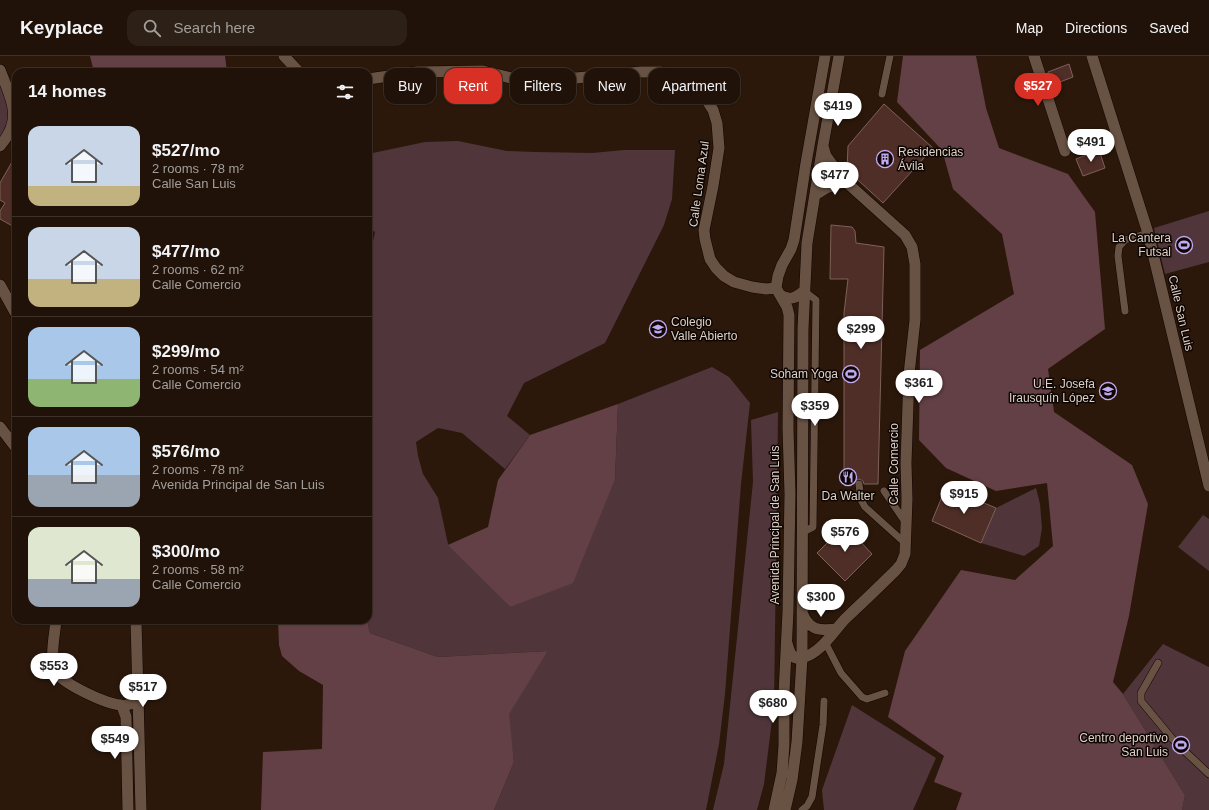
<!DOCTYPE html>
<html lang="en">
<head>
<meta charset="utf-8">
<style>
	:root { --surface:#201208; --page:#2d2016; --text:#f1f3f6; --muted:#a29e9c; --line:#3d3229; --accent:#d93025 }
	body { margin:0; font-family:Arial,sans-serif; background:var(--page); color:var(--text); height:100vh; display:flex; flex-direction:column; font-size:15px; white-space:nowrap }
	* { box-sizing:border-box; margin:0 }
	p { font-size:13px; color:var(--muted) }
	.icon { flex:none; width:22px; height:22px; fill:none; stroke:currentColor; stroke-width:2; stroke-linecap:round; stroke-linejoin:round }
	.map { position:relative; flex:1; overflow:hidden }
	.side { position:absolute; left:12px; top:12px; width:360px; height:556px; display:flex; flex-direction:column; background:var(--surface); border-radius:12px; box-shadow:0 1px 3px #0004,0 0 0 1px var(--line) }
	.side>* { flex:none }
	.hud { position:absolute; left:384px; top:12px; width:380px; height:36px; display:flex; gap:8px }
	.price { position:absolute; translate:-50% -34px; padding:0 9px; border-radius:14px; background:#fff; color:#222; font-size:13px; line-height:26px; filter:drop-shadow(0 1px 2px #0008) }
	.price::after { content:''; position:absolute; left:50%; top:24px; width:12px; height:9px; margin-left:-6px; background:inherit; clip-path:polygon(0 0,100% 0,50% 100%) }
	.price.selected { background:var(--accent); color:#fff }
	ul { padding:0; list-style:none }
	li { display:flex; align-items:center; gap:12px; height:100px; padding:0 16px }
	li+li { border-top:1px solid var(--line) }
	li span { display:grid; place-items:center; flex:none; width:112px; height:80px; border-radius:12px; color:#555 }
	li>.icon { margin-inline-start:auto }
	span .icon { width:48px; height:48px; fill:#fffc; stroke-width:1 }
	li b { font-size:17px }
	h2 { display:flex; justify-content:space-between; align-items:center; height:48px; padding:0 16px; font-size:17px }
	.tag { padding:0 14px; border-radius:12px; background:var(--surface); box-shadow:0 1px 3px #0004,0 0 0 1px var(--line); font-size:14px; line-height:36px }
	.tag.selected { background:var(--accent); color:#fff }
	header { display:flex; align-items:center; gap:24px; box-sizing:border-box; height:56px; padding:0 20px; background:var(--surface); border-bottom:1px solid var(--line) }
	header strong { font-size:19px }
	nav { display:flex; gap:22px; margin-inline-start:auto; font-size:14px }
	.search { width:280px; height:36px; background:var(--page); display:flex; align-items:center; gap:10px; box-sizing:border-box; padding:0 14px; border-radius:12px; color:var(--muted); font-size:15px }
	.map>svg:first-child { display:block }
	.green { fill:#50363a }
	.forest { fill:#634045 }
	.building { fill:#4f2e27; stroke:#7d615a }
	.lines { fill:none; stroke-linecap:round; stroke-linejoin:round }
	.service-casing { stroke:#120400; stroke-width:8 }
	.minor-casing { stroke:#120400; stroke-width:12 }
	.service { stroke:#685243; stroke-width:7 }
	.minor { stroke:#685243; stroke-width:11 }
	.labels { text-anchor:middle; stroke-width:3; stroke-linejoin:round; paint-order:stroke }
	.poi-label { font-size:12px; fill:#dfd1c9; stroke:#0d0602; text-anchor:end }
	.street-label { font-size:12px; fill:#dfd1c9; stroke:#0d0602 }
</style>
</head>
<body>
<header>
<strong>Keyplace</strong>
<div class="search"><svg class="icon" aria-label="search" viewBox="0 0 24 24"><circle cx="10" cy="10" r="6"/><path d="M15 15l6 6"/></svg>Search here</div>
<nav><a>Map</a><a>Directions</a><a>Saved</a></nav>
</header>
<div class="map">
<svg width="1209" height="754" viewBox="0 0 1209 754">
	<rect width="100%" height="100%" fill="#2b180b"/>
	<!-- green -->
	<path class="green" d="M0,14L14,49L0,90Z
		M458,85L507,95L535,96L592,97L624,94H675L672,143L664,169L605,287L524,327L507,360L530,379L505,413L462,377L438,372L416,386L418,400L423,418L438,442L448,488L510,551L615,423L618,348L712,311L729,321L750,347L741,428L725,638L719,688L706,754H494L514,706L508,658L548,595L438,601L370,577L367,564L368,208L375,176L368,172V98L425,86Z
		M1209,155V206L1165,218L1154,172Z
		M778,356L774,648L764,728L757,754H713L724,708L753,426L751,364Z
		M1036,432L1040,448L1042,472L1039,490L1024,500L981,487L996,452Z
		M1203,459L1209,463V515L1178,491Z
		M1163,588L1209,611V754H1182L1185,739L1123,638Z
		M852,649L936,702L913,754H824L822,734Z"/>
	<!-- forest -->
	<path class="forest" d="M90,0H225L227,16H94Z
		M903,0H976L986,52L999,92L1068,118L1095,156L1105,273L1048,313L1054,356L1132,409L1148,448L1129,560L1113,626L1123,638L1185,739L1182,754H956L962,737L934,726L944,700L888,661L905,595L961,514L1015,524L1053,490L1047,427L996,435L946,412L919,384L920,294L1014,238L1002,178L953,133L942,94L897,46Z
		M618,348L615,423L573,527L510,551L448,489L488,471L498,424L530,379Z
		M278,564H367L370,577L438,601L548,595L509,658L514,706L494,754H261L263,696L322,693L323,629L299,615L282,600L279,589Z"/>
	<!-- building -->
	<path class="building" d="M1069,8L1073,21L1052,29L1048,16Z
		M884,48L933,92L883,147L847,114L848,90Z
		M1099,94L1105,112L1083,120L1076,103Z
		M16,99V172L0,163V155L5,147L0,144V127Z
		M831,169L852,171L855,175L856,187L884,191L878,428H864L863,425L859,423L856,424L854,428L844,425V257L848,223H830Z
		M946,431L996,452L981,487L932,465Z
		M845,469L872,498L845,525L817,497Z"/>
	<g class="lines">
		<!-- service casing -->
		<g class="service-casing">
			<path id="service" d="M882,38L890,0
				M1125,255L1118,200L1119,191L1125,184L1148,177
				M859,428L861,444L865,451L905,487
				M884,435L906,467
				M803,476L813,471L816,244L804,235
				M825,586L841,617L862,641L867,643L885,637
				M1158,607L1141,637V645L1175,686L1209,718
				M802,754L807,750L812,741L823,669L824,645"/>
		</g>
		<!-- minor casing -->
		<g class="minor-casing">
			<path id="minor" d="M284,0L299,16
				M1034,0L1065,95
				M1092,0L1148,177L1209,430
				M0,14C11,43 24,62 0,90
				M368,23L417,16L483,15L519,24L543,25L641,16H661L686,24L698,33L706,43L713,54L717,67L719,92L713,130L704,174L705,183L710,203L716,212L724,220L734,226L752,231L766,233L776,232
				M815,139L826,132L845,125
				M0,229L16,258
				M780,239C790,245 796,242 804,235
				M0,371L16,392
				M802,556C808,574 819,575 836,573
				M56,564C55,578 49,603 56,616C63,628 106,648 121,649C123,650 127,649 130,648C135,646 136,640 137,635
				M136,564L141,754
				M787,587C789,595 792,605 802,602C821,597 833,576 845,563C862,547 879,531 896,514L901,508L905,498L907,443L906,407L909,318L915,264V208L912,191L905,179L845,125L831,107L826,100L823,90
				M122,650L126,661L128,754
				M774,754L782,717L784,689V637L788,555L790,438L788,372L789,259L787,251L776,232L778,220L782,209L791,193L794,184L806,107L825,0
				M785,754L792,724L797,686L802,602L803,273L807,187L823,89L839,0"/>
		</g>
		<!-- service -->
		<use href="#service" class="service"/>
		<!-- minor -->
		<use href="#minor" class="minor"/>
	</g>
	<!-- icons -->
	<defs>
		<g id="building-ring" transform="scale(0.9)"><circle r="9.5" fill="#0d0602" stroke="#c2a8f2" stroke-width="1.5"/><path d="M-4-6H4V6H1V3H-1V6H-4ZM-2.5-4.3h1.7v1.8h-1.7ZM.8-4.3h1.7v1.8H.8ZM-2.5-1h1.7V.8h-1.7ZM.8-1h1.7V.8H.8Z" fill="#c2a8f2"/></g>
		<g id="stadium-ring" transform="scale(0.9)"><circle r="9.5" fill="#0d0602" stroke="#c2a8f2" stroke-width="1.5"/><path d="M0-5a6.5 5 0 1 0 0 10a6.5 5 0 1 0 0-10ZM-3.5-1.8h7v3.6h-7Z" fill="#c2a8f2"/></g>
		<g id="school-ring" transform="scale(0.9)"><circle r="9.5" fill="#0d0602" stroke="#c2a8f2" stroke-width="1.5"/><path d="M0-5L7-2L0 1L-7-2ZM-4 1L0 2.5L4 1V4Q0 6-4 4Z" fill="#c2a8f2"/></g>
		<g id="restaurant-ring" transform="scale(0.9)"><circle r="9.5" fill="#0d0602" stroke="#c2a8f2" stroke-width="1.5"/><path d="M-5-6h1v4h1v-4h1v4h1v-4h1v5L-1.5 .5V6h-2V.5L-5-1ZM5-6V6H3V1.5H1.5Q1.5-4 5-6Z" fill="#c2a8f2"/></g>
	</defs>
	<g fill-rule="evenodd">
		<use href="#building-ring" x="885" y="103"/>
		<use href="#stadium-ring" x="1184" y="189"/>
		<use href="#school-ring" x="658" y="273"/>
		<use href="#stadium-ring" x="851" y="318"/>
		<use href="#school-ring" x="1108" y="335"/>
		<use href="#restaurant-ring" x="848" y="421"/>
		<use href="#stadium-ring" x="1181" y="689"/>
	</g>
	<g class="labels">
		<!-- poi labels -->
		<g class="poi-label">
			<text x="898" y="100" text-anchor="start">Residencias<tspan x="898" dy="14">Ávila</tspan></text>
			<text x="1171" y="186">La Cantera<tspan x="1171" dy="14">Futsal</tspan></text>
			<text x="671" y="270" text-anchor="start">Colegio<tspan x="671" dy="14">Valle Abierto</tspan></text>
			<text x="838" y="322">Soham Yoga</text>
			<text x="1095" y="332">U.E. Josefa<tspan x="1095" dy="14">Irausquín López</tspan></text>
			<text x="848" y="444" text-anchor="middle">Da Walter</text>
			<text x="1168" y="686">Centro deportivo<tspan x="1168" dy="14">San Luis</tspan></text>
		</g>
		<!-- street labels -->
		<g class="street-label">
			<text transform="translate(699 128) rotate(-82)" y="4">Calle Loma Azul</text>
			<text transform="translate(1181 257) rotate(77)" y="4">Calle San Luis</text>
			<text transform="translate(894 408) rotate(-90)" y="4">Calle Comercio</text>
			<text transform="translate(775 469) rotate(-90)" y="4">Avenida Principal de San Luis</text>
		</g>
	</g>
</svg>
<b class="price selected" style="left:1038px;top:51px">$527</b>
<b class="price" style="left:838px;top:71px">$419</b>
<b class="price" style="left:1091px;top:107px">$491</b>
<b class="price" style="left:835px;top:140px">$477</b>
<b class="price" style="left:861px;top:294px">$299</b>
<b class="price" style="left:919px;top:348px">$361</b>
<b class="price" style="left:815px;top:371px">$359</b>
<b class="price" style="left:964px;top:459px">$915</b>
<b class="price" style="left:845px;top:497px">$576</b>
<b class="price" style="left:821px;top:562px">$300</b>
<b class="price" style="left:54px;top:631px">$553</b>
<b class="price" style="left:143px;top:652px">$517</b>
<b class="price" style="left:773px;top:668px">$680</b>
<b class="price" style="left:115px;top:704px">$549</b>
<div class="hud">
<a class="tag">Buy</a>
<a class="tag selected">Rent</a>
<a class="tag">Filters</a>
<a class="tag">New</a>
<a class="tag">Apartment</a>
</div>
<section class="side">
<h2>14 homes<svg class="icon" aria-label="filters" viewBox="0 0 24 24"><path d="M4 7h16M4 17h16"/><circle cx="9" cy="7" r="2"/><circle cx="15" cy="17" r="2"/></svg></h2>
<ul>
<li><span style="background:linear-gradient(#c9d6e8 75%,#c2b280 0)"><svg class="icon" aria-label="home" viewBox="0 0 24 24"><path d="M3 11l9-7 9 7M6 9v11h12V9"/></svg></span><div><b>$527/mo</b><p>2 rooms · 78 m²</p><p>Calle San Luis</p></div></li>
<li><span style="background:linear-gradient(#c9d6e8 65%,#c2b280 0)"><svg class="icon" aria-label="home" viewBox="0 0 24 24"><path d="M3 11l9-7 9 7M6 9v11h12V9"/></svg></span><div><b>$477/mo</b><p>2 rooms · 62 m²</p><p>Calle Comercio</p></div></li>
<li><span style="background:linear-gradient(#a9c7e8 65%,#8fb573 0)"><svg class="icon" aria-label="home" viewBox="0 0 24 24"><path d="M3 11l9-7 9 7M6 9v11h12V9"/></svg></span><div><b>$299/mo</b><p>2 rooms · 54 m²</p><p>Calle Comercio</p></div></li>
<li><span style="background:linear-gradient(#a9c7e8 60%,#9aa5b1 0)"><svg class="icon" aria-label="home" viewBox="0 0 24 24"><path d="M3 11l9-7 9 7M6 9v11h12V9"/></svg></span><div><b>$576/mo</b><p>2 rooms · 78 m²</p><p>Avenida Principal de San Luis</p></div></li>
<li><span style="background:linear-gradient(#dfe7d0 65%,#9aa5b1 0)"><svg class="icon" aria-label="home" viewBox="0 0 24 24"><path d="M3 11l9-7 9 7M6 9v11h12V9"/></svg></span><div><b>$300/mo</b><p>2 rooms · 58 m²</p><p>Calle Comercio</p></div></li>
</ul>
</section>
</div>
</body>
</html>
